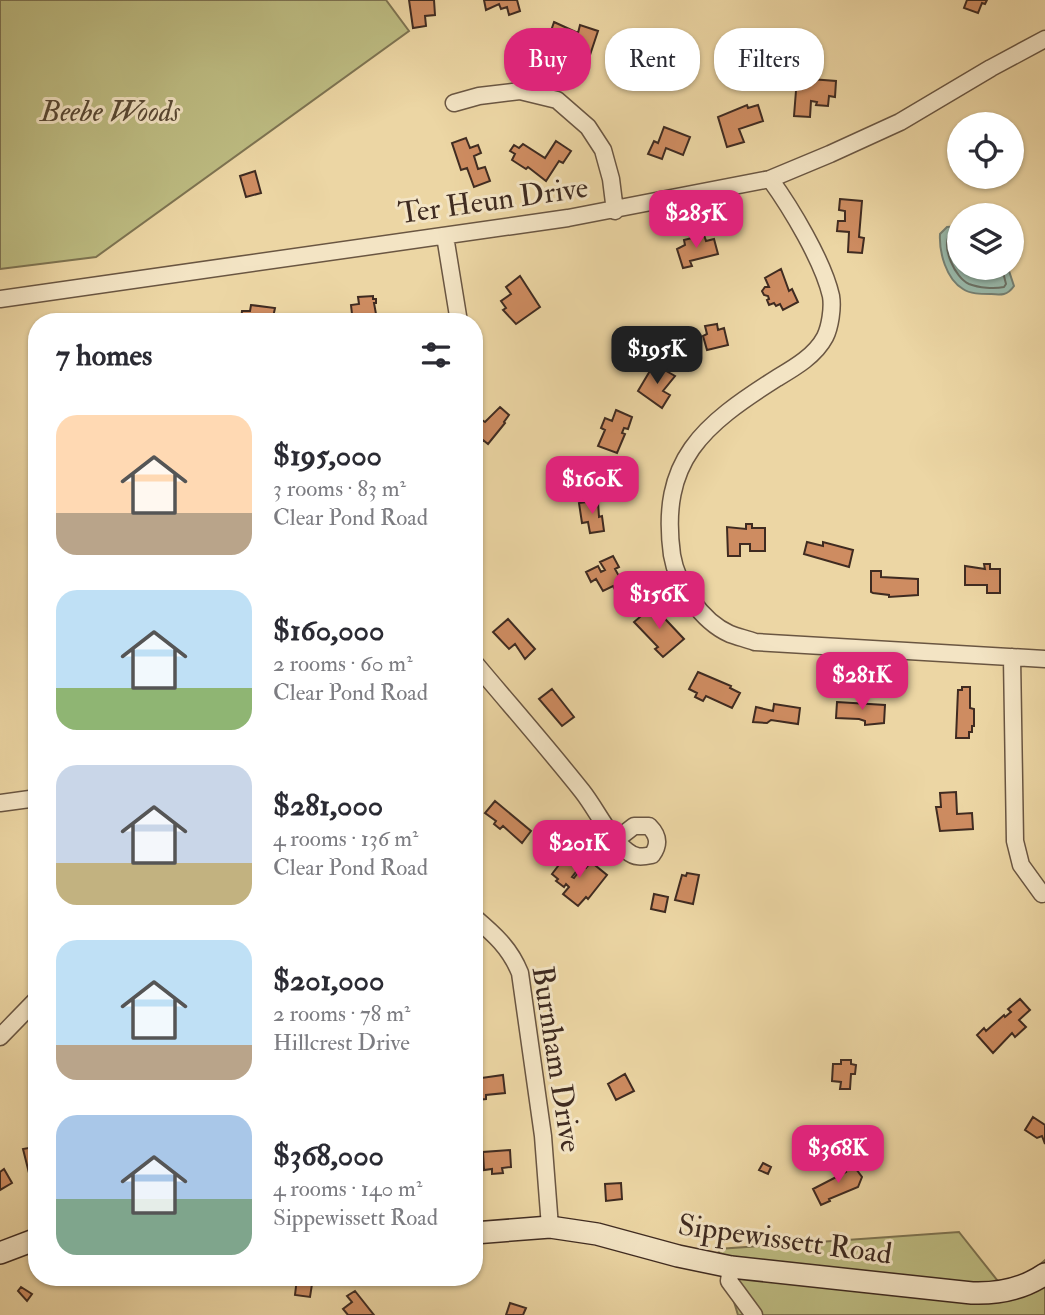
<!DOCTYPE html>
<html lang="en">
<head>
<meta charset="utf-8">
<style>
	:root { --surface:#fff; --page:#f2f2f3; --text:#2b2b33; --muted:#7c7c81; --accent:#db2777 }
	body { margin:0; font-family:"IM FELL Double Pica",serif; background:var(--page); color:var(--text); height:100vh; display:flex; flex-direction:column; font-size:26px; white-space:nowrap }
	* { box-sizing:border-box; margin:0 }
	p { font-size:23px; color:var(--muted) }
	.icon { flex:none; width:38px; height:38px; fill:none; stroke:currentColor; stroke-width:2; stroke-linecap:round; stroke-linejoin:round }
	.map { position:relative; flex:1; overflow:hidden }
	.sheet { position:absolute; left:28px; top:313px; width:455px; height:973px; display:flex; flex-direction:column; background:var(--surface); border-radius:28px; box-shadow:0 2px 5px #0004 }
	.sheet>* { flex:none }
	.top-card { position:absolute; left:504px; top:28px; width:436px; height:63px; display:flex; gap:14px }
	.tools { position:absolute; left:947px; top:112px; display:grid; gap:14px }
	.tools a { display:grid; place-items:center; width:77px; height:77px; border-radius:50%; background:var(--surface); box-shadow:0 2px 5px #0004; font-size:35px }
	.price { position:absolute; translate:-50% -60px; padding:0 16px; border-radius:14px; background:var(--accent); color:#fff; font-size:23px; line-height:46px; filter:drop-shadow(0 2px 4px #0008) }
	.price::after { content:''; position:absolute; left:50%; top:42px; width:21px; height:16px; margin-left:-10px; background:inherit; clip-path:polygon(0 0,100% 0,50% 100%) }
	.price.selected { background:#222; color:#fff }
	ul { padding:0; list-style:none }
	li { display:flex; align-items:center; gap:21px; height:175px; padding:0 28px }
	li span { display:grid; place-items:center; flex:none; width:196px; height:140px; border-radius:21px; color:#555 }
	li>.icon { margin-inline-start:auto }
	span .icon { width:84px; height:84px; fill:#fffc; stroke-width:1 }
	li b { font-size:30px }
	h2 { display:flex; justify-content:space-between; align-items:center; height:84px; padding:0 28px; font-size:30px }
	.chip { padding:0 24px; border-radius:28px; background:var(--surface); box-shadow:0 2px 5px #0004; font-size:24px; line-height:63px }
	.chip.selected { background:var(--accent); color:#fff }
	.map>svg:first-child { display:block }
	.green { fill:#bdbc82; stroke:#7e7452; stroke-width:2 }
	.water { fill:#99b9aa; stroke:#758073; stroke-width:2 }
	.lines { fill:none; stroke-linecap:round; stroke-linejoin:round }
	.shore { stroke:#6c7266; stroke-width:2 }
	.building { fill:#ce8c61; stroke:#3f2b21; stroke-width:2 }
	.minor-casing { stroke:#6a5642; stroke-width:19 }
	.secondary-casing { stroke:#3f2b21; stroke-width:24 }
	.minor { stroke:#f3e4c4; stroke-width:16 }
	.secondary { stroke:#f3e4c4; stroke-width:21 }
	.labels { text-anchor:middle; stroke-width:6; stroke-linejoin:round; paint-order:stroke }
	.park-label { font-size:30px; font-style:italic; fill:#584834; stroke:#f3e4c4 }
	.street-label { font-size:30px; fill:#3f2b21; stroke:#f3e4c4 }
</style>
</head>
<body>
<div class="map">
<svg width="1045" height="1315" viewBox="0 0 1045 1315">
	<rect width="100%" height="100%" fill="#ecd6a4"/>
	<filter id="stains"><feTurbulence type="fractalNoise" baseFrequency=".00286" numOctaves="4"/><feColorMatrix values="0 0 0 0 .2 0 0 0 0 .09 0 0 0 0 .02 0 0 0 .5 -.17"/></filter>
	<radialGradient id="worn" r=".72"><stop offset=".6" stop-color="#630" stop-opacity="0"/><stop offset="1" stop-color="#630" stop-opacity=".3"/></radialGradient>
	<!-- green -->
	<path class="green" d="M0,0H386L409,31L96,257L0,269Z
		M959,1232L1005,1290L1014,1287L1045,1260V1315H738L718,1249Z"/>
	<!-- water -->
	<path class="water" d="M959,226V268H1008L1014,286C1007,296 1001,295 990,294C981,294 970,294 963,289C946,279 939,252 940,234L947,227Z"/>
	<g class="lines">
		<!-- shore -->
		<path class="shore" d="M959,232L950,234C941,247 955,278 969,284C979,288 994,289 1004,287L1006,284L1002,268"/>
	</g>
	<!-- building -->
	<path class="building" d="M409,0H434L435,15L425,16L426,26L413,28Z
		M484,0H517L520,11L509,15L507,7L501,9L499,4L486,10Z
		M967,0H987L985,4L982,3L978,13L964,8Z
		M554,22L578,33L580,25L598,31L590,55L567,47L570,41L550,34Z
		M631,51L643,57L644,55L649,57L650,55L668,64L658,85L625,64Z
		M797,78L836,81L835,97L829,96L828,106L816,105L817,102L811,101L810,117L794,116Z
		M747,105L748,108L758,105L763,121L739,129L744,142L727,147L718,117Z
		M664,127L690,137L683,155L666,148L662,159L648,154L654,141L658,143Z
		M466,138L470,148L478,145L481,153L474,156L478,169L485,167L490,181L474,187L467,168L461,170L452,143Z
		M556,141L571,151L563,163L559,161L546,181L528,167L526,169L512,160L515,154L510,151L514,145L519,148L523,144L545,158Z
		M255,171L261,193L246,197L240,176Z
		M840,199L862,201L859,237L864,238L862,253L848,252L849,232L837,231L838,221H845V211L839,210Z
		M704,235L706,241L714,239L718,254L690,261L692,266L683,268L677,249L685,245L684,240Z
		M781,269L789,291L792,289L798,302L783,310L780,304L776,306L774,303L769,305L767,300L769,299L768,296L764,295L762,291L765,287H769L765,278Z
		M520,276L540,307L516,324L503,310L506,308L501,301L511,294L506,287Z
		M373,296V299H376V303H374L376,314L371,317V322H359L358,314H352L351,305L359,304L358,297Z
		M251,305L275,308L272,322L241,321L242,311H250Z
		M717,324L718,330L724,328L728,345L707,350L703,336L707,334L705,326Z
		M654,364L675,376L663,391L670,395L662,408L638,391Z
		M500,407L509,415L504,422L505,423L488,444L483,440L474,448V436L477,435L474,430L482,420L485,422Z
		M616,410L632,417L628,429L624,428L622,433L625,434L617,453L598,446L605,430L601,428L605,418L612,421Z
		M595,501L598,502L599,517L602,516L604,531L590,533L588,522L582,523L579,503Z
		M746,524H752V528H765V551H750V544H740V556H728L727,527L746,529Z
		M807,542L823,546V542L853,550L849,567L804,554Z
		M613,556L619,567L615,569L621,580L625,578L631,590L619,597L613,586L603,591L596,579L591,582L586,572L598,566L601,572L605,570L600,562Z
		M984,564H990V569H1000V593H987V585H965V566L985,569Z
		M871,571H881V577L918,579V595L889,597V595L873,593L871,592Z
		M653,606L684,639L663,657L655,649L658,647L634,622Z
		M508,619L535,649L525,659L515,644L509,649L493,632Z
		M698,672L731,686L730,688L740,693L732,708L706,696L703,701L695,697L697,693L689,689Z
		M962,687H970V708L974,709V726H972V732H969V738H956L958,690H962Z
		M552,689L574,717L562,726L539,699Z
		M837,702L885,705L884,723L865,725V721L859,719L836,718Z
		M774,704L800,708L798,724L771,720L767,723L753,722L756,707L773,711Z
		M956,792L957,814L972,813L973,829L940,831L936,807H941L940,793Z
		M495,801L531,831L522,843L503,826L500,829L494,824L496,821L485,813Z
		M565,857L579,868L572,877L574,878L583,866L586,868L591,862L607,875L588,899L586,897L578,906L563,894L569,887L566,884L564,887L556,881L558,879L552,874Z
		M687,873L699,875L693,904L675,900L682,875L686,876Z
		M654,894L668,897L665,912L651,909Z
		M1020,999L1030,1010L1019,1020L1026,1027L1015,1037L1012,1033L993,1053L977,1035L984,1028L986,1031L1004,1015L1005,1017L1011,1012L1008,1009Z
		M841,1060H851V1064L856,1065L855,1074H851L850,1089H840L841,1082L832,1081L833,1064H841Z
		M625,1074L634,1091L616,1100L608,1084Z
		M503,1075L505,1093L486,1095V1099L477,1100L474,1079Z
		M1033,1117L1045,1125V1144L1042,1136L1037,1138L1025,1130Z
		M34,1147L37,1152V1175L30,1177L23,1149Z
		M510,1150L511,1167L502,1168L503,1173L492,1174V1169L484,1170L483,1152Z
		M763,1163L771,1167L768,1174L759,1170Z
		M853,1165L862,1177L858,1187L829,1199L830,1201L821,1205L813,1189L846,1172L845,1170Z
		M4,1169L12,1183L0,1190V1172Z
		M621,1183L622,1199L606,1201L605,1184Z
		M297,1278H313L310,1297L295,1295Z
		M21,1287L32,1294L27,1301L18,1291Z
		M355,1291L374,1315H348L343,1309L352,1302L347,1296Z
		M510,1303L526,1308L523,1315H506Z"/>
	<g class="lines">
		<!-- minor casing -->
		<g class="minor-casing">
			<path id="minor" d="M454,103L479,96L520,91L557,100L588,127L603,150L611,179L615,211
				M770,179C791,208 823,261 831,296C833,308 830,327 825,337C815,356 794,368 777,378C703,425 659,460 672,555C677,585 701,621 730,634C738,637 747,639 755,642L1045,659
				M445,236L459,322
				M0,299L568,218L770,179L830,154L900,122L991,68L1045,39
				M1012,657L1015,841L1021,865L1042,894
				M474,662C510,705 547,747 582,791C597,810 608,836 627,851C635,858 642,857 652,855C660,844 658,835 649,826H634L616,840
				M0,803L37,798
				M474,917C494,934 510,948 520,973L543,1136L550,1227
				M0,1037L37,999
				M731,1267L729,1281L754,1315"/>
		</g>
		<!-- secondary casing -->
		<g class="secondary-casing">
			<path id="secondary" d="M474,1233L550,1227L597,1234L678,1256L731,1267L972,1293C998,1294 1023,1289 1045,1274
				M0,1253L37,1239"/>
		</g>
		<!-- minor -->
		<use href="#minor" class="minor"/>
		<!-- secondary -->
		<use href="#secondary" class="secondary"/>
	</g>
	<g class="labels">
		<!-- park labels -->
		<g class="park-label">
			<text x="110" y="121">Beebe Woods</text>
		</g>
		<!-- street labels -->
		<g class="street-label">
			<text transform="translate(493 200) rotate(-8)" y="10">Ter Heun Drive</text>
			<text transform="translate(557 1059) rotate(81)" y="10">Burnham Drive</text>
			<text transform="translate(785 1239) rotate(8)" y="10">Sippewissett Road</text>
		</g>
	</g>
	<rect width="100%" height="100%" filter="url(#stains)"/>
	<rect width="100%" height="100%" fill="url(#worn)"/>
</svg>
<div class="tools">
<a><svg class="icon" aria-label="locate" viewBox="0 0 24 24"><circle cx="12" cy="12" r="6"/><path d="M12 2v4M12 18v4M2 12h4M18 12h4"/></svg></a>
<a><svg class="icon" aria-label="layers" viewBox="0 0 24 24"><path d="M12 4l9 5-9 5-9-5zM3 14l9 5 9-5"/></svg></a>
</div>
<b class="price" style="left:696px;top:250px">$285K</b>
<b class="price selected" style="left:657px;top:386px">$195K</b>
<b class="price" style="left:592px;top:516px">$160K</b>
<b class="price" style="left:659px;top:631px">$156K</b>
<b class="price" style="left:862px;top:712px">$281K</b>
<b class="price" style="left:579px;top:880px">$201K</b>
<b class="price" style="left:838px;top:1185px">$368K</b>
<div class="top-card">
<a class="chip selected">Buy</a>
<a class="chip">Rent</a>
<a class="chip">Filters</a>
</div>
<section class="sheet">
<h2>7 homes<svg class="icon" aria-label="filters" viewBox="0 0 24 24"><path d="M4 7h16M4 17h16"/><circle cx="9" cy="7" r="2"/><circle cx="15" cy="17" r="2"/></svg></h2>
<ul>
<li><span style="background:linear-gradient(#ffd9b3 70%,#b9a48a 0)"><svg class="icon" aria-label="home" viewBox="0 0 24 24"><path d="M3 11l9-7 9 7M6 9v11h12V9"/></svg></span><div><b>$195,000</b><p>3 rooms · 83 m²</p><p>Clear Pond Road</p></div></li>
<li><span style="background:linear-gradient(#bfe0f5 70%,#8fb573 0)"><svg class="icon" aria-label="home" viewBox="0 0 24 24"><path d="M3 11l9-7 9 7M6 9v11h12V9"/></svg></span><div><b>$160,000</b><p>2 rooms · 60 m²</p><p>Clear Pond Road</p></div></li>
<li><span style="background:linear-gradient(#c9d6e8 70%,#c2b280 0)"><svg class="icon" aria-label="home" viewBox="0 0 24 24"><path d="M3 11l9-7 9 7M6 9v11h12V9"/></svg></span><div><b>$281,000</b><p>4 rooms · 136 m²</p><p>Clear Pond Road</p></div></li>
<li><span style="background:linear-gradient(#bfe0f5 75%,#b9a48a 0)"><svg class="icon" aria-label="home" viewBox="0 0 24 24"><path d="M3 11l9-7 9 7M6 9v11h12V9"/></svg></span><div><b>$201,000</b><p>2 rooms · 78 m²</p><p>Hillcrest Drive</p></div></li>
<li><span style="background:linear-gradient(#a9c7e8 60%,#7fa58c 0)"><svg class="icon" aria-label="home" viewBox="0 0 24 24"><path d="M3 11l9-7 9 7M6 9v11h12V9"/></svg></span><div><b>$368,000</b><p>4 rooms · 140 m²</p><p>Sippewissett Road</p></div></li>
</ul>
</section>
</div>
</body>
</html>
